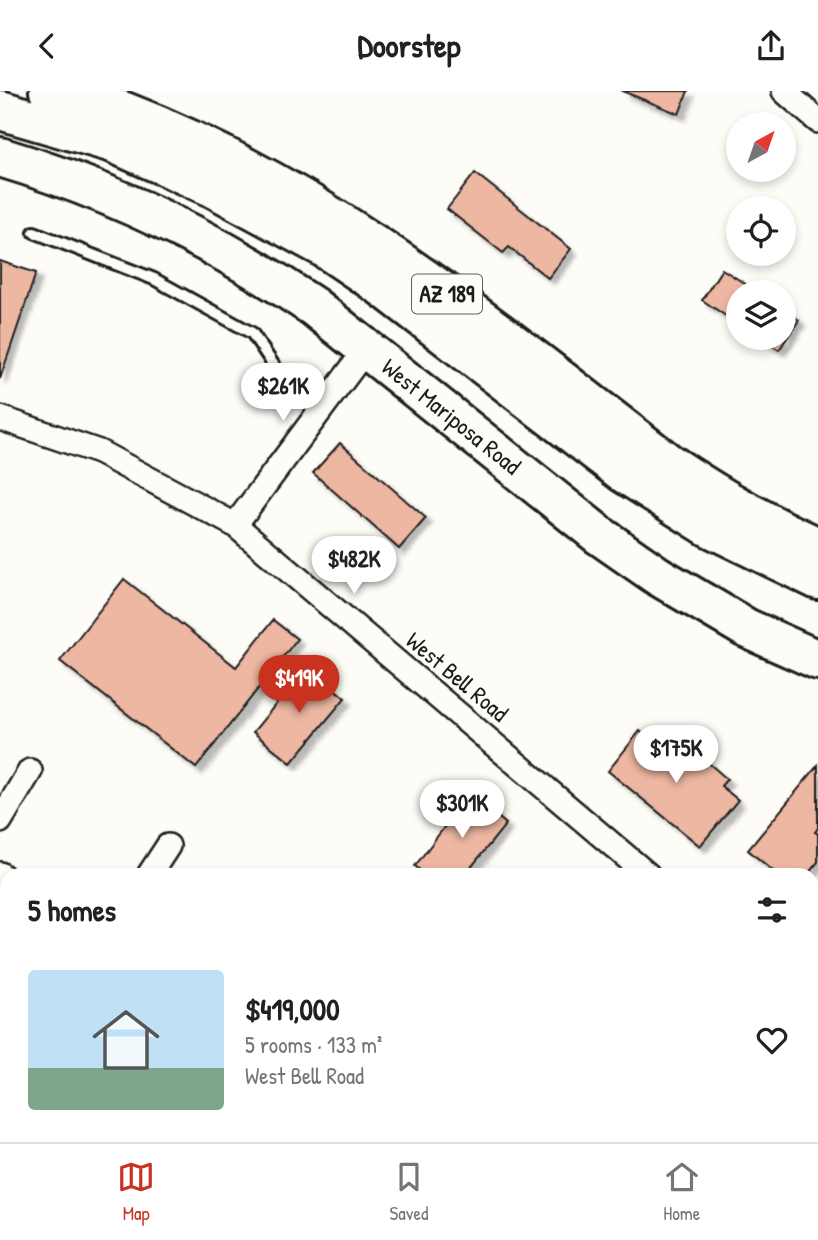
<!DOCTYPE html>
<html lang="en">
<head>
<meta charset="utf-8">
<style>
	:root { --surface:#fff; --page:#f6f6f6; --text:#202124; --muted:#757577; --line:#e0e0e0; --accent:#c8321e }
	body { margin:0; font-family:"Patrick Hand",sans-serif; background:var(--page); color:var(--text); height:100vh; display:flex; flex-direction:column; font-size:26px; white-space:nowrap }
	* { box-sizing:border-box; margin:0 }
	p { font-size:23px; color:var(--muted) }
	.icon { flex:none; width:38px; height:38px; fill:none; stroke:currentColor; stroke-width:2; stroke-linecap:round; stroke-linejoin:round }
	.map { position:relative; flex:1; overflow:hidden }
	.side { position:absolute; left:0px; top:777px; width:819px; height:275px; display:flex; flex-direction:column; background:var(--surface); border-radius:21px 21px 0 0; box-shadow:0 4px 10px #0003 }
	.side>* { flex:none }
	.needle { width:46px; rotate:40deg }
	.buttons { position:absolute; left:726px; top:21px; display:grid; gap:14px }
	.buttons a { display:grid; place-items:center; width:70px; height:70px; border-radius:50%; background:var(--surface); box-shadow:0 4px 10px #0003; font-size:35px }
	.price { position:absolute; translate:-50% -60px; padding:0 16px; border-radius:24px; background:#fff; color:#222; font-size:23px; line-height:46px; filter:drop-shadow(0 2px 4px #0008) }
	.price::after { content:''; position:absolute; left:50%; top:42px; width:21px; height:16px; margin-left:-10px; background:inherit; clip-path:polygon(0 0,100% 0,50% 100%) }
	.price.selected { background:var(--accent); color:#fff }
	ul { padding:0; list-style:none }
	li { display:flex; align-items:center; gap:21px; height:175px; padding:0 28px }
	li span { display:grid; place-items:center; flex:none; width:196px; height:140px; border-radius:7px; color:#555 }
	li>.icon { margin-inline-start:auto }
	span .icon { width:84px; height:84px; fill:#fffc; stroke-width:1 }
	li b { font-size:30px }
	h2 { display:flex; justify-content:space-between; align-items:center; height:84px; padding:0 28px; font-size:30px }
	header { display:flex; justify-content:space-between; align-items:center; height:91px; padding:0 28px; background:var(--surface); font-size:32px; font-weight:700 }
	.menu { display:flex; justify-content:space-around; align-items:center; height:98px; border-top:2px solid var(--line); background:var(--surface); font-size:19px; color:var(--muted) }
	.menu a { display:grid; justify-items:center; gap:4px }
	.menu .selected { color:var(--accent) }
	.map>svg:first-child { display:block }
	.building { fill:#edb7a2; stroke:#1c1c1c; stroke-width:2; filter:url(#shadow) }
	.lines { fill:none; stroke-linecap:round; stroke-linejoin:round }
	.lane-casing { stroke:#1c1c1c; stroke-width:16 }
	.street-casing { stroke:#1c1c1c; stroke-width:28 }
	.highway-casing { stroke:#1c1c1c; stroke-width:44 }
	.lane { stroke:#fdfcf7; stroke-width:10 }
	.street { stroke:#fdfcf7; stroke-width:23 }
	.highway { stroke:#fdfcf7; stroke-width:38 }
	.labels { text-anchor:middle; stroke-width:7; stroke-linejoin:round; paint-order:stroke }
	.shield { fill:#fdfcf7; stroke:#605f5e; stroke-width:2 }
	.shield-label { font-size:23px; font-weight:bold; fill:#1c1c1c }
	.street-label { font-size:24px; fill:#1c1c1c; stroke:#fdfcf7 }
</style>
</head>
<body>
<header><svg class="icon" aria-label="back" viewBox="0 0 24 24"><path d="M15 5l-7 7 7 7"/></svg>Doorstep<svg class="icon" aria-label="share" viewBox="0 0 24 24"><path d="M12 15V3M7 8l5-5 5 5M5 13v7h14v-7"/></svg></header>
<div class="map">
<svg width="818" height="1051" viewBox="0 0 818 1051">
	<defs>
		<filter id="shadow"><feDropShadow dx="6" dy="6" stdDeviation="2" flood-color="#0004"/></filter>
	</defs>
	<rect width="100%" height="100%" fill="#fdfcf7"/>
	<filter id="ink" filterUnits="userSpaceOnUse"><feTurbulence type="fractalNoise" baseFrequency=".0143" numOctaves="2"/><feDisplacementMap in="SourceGraphic" scale="14" xChannelSelector="R" yChannelSelector="G"/><feConvolveMatrix kernelMatrix="1 2 1 2 8 2 1 2 1" color-interpolation-filters="sRGB"/></filter>
	<g filter="url(#ink)">
		<!-- building -->
		<path class="building" d="M622,0H688L679,23Z
			M475,82L571,158L548,187L509,156L503,162L447,118Z
			M0,170L36,182L0,288Z
			M722,178L758,201H738V233L702,209Z
			M784,218L799,229L779,259L760,247H784Z
			M340,352L426,427L399,458L313,382Z
			M124,488L236,576L273,529L297,548L196,677L60,570Z
			M307,575L345,607L291,672L253,641Z
			M640,640L655,653L662,647L682,664L689,655L727,688L721,695L738,709L700,755L608,680Z
			M818,674V737L815,741L818,743V771L807,784H778L748,759Z
			M470,702L506,733L465,784H426L415,775Z
			M635,1045H732L739,1051H642Z"/>
		<g class="lines">
			<!-- lane casing -->
			<g class="lane-casing">
				<path id="lane" d="M34,141L154,188L252,242L285,291L321,317
					M812,996L818,1002
					M812,1044L818,1036
					M611,1045L618,1051
					M775,1045L782,1051"/>
			</g>
			<!-- street casing -->
			<g class="street-casing">
				<path id="street" d="M784,0L818,30
					M0,327L99,361L235,434L648,784
					M235,434L367,257
					M0,730L30,680
					M0,783L7,789
					M149,784L168,755
					M812,924L818,929
					M0,1010L7,1016
					M38,1045L45,1051"/>
			</g>
			<!-- highway casing -->
			<g class="highway-casing">
				<g id="highway">
					<path d="M49,0C74,7 101,12 125,21C328,99 497,240 667,371C718,405 762,431 818,456"/>
					<path d="M0,19L113,52L214,97L323,156L381,195L625,383L709,436L818,489"/>
					<path id="s1" d="M0,66C114,100 215,149 314,216L599,444L658,485L746,537L818,569"/>
				</g>
			</g>
			<!-- lane -->
			<use href="#lane" class="lane"/>
			<!-- street -->
			<use href="#street" class="street"/>
			<!-- highway -->
			<use href="#highway" class="highway"/>
		</g>
	</g>
	<g class="labels">
		<!-- shield labels -->
		<rect class="shield" x="412" y="183.5" width="70" height="39" rx="5"/>
		<g class="shield-label">
			<text x="447" y="211">AZ 189</text>
		</g>
		<!-- street labels -->
		<g class="street-label">
			<text dy="8" stroke="none"><textPath href="#s1" startOffset="525">West Mariposa Road</textPath></text>
			<text transform="translate(457 586) rotate(40)" y="8">West Bell Road</text>
		</g>
	</g>
</svg>
<div class="buttons">
<a><svg class="needle" viewBox="-14 -14 28 28"><path d="M0-13l5 13h-10z" fill="#e53935"/><path d="M0 13l5-13h-10z" fill="#757577"/></svg></a>
<a><svg class="icon" aria-label="locate" viewBox="0 0 24 24"><circle cx="12" cy="12" r="6"/><path d="M12 2v4M12 18v4M2 12h4M18 12h4"/></svg></a>
<a><svg class="icon" aria-label="layers" viewBox="0 0 24 24"><path d="M12 4l9 5-9 5-9-5zM3 14l9 5 9-5"/></svg></a>
</div>
<b class="price" style="left:283px;top:332px">$261K</b>
<b class="price" style="left:354px;top:505px">$482K</b>
<b class="price selected" style="left:299px;top:624px">$419K</b>
<b class="price" style="left:676px;top:694px">$175K</b>
<b class="price" style="left:462px;top:749px">$301K</b>
<section class="side">
<h2>5 homes<svg class="icon" aria-label="filters" viewBox="0 0 24 24"><path d="M4 7h16M4 17h16"/><circle cx="9" cy="7" r="2"/><circle cx="15" cy="17" r="2"/></svg></h2>
<ul>
<li><span style="background:linear-gradient(#bfe0f5 70%,#7fa58c 0)"><svg class="icon" aria-label="home" viewBox="0 0 24 24"><path d="M3 11l9-7 9 7M6 9v11h12V9"/></svg></span><div><b>$419,000</b><p>5 rooms · 133 m²</p><p>West Bell Road</p></div><svg class="icon" aria-label="heart" viewBox="0 0 24 24"><path d="M12 20l-8-8c-3-5 5-10 8-4 3-6 11-1 8 4z"/></svg></li>
</ul>
</section>
</div>
<nav class="menu">
<a class="selected"><svg class="icon" aria-label="map" viewBox="0 0 24 24"><path d="M3 6l6-2 6 2 6-2v14l-6 2-6-2-6 2zM9 4v14M15 6v14"/></svg>Map</a>
<a><svg class="icon" aria-label="saved" viewBox="0 0 24 24"><path d="M7 4h10v16l-5-4-5 4z"/></svg>Saved</a>
<a><svg class="icon" aria-label="home" viewBox="0 0 24 24"><path d="M3 11l9-7 9 7M6 9v11h12V9"/></svg>Home</a>
</nav>
</body>
</html>
